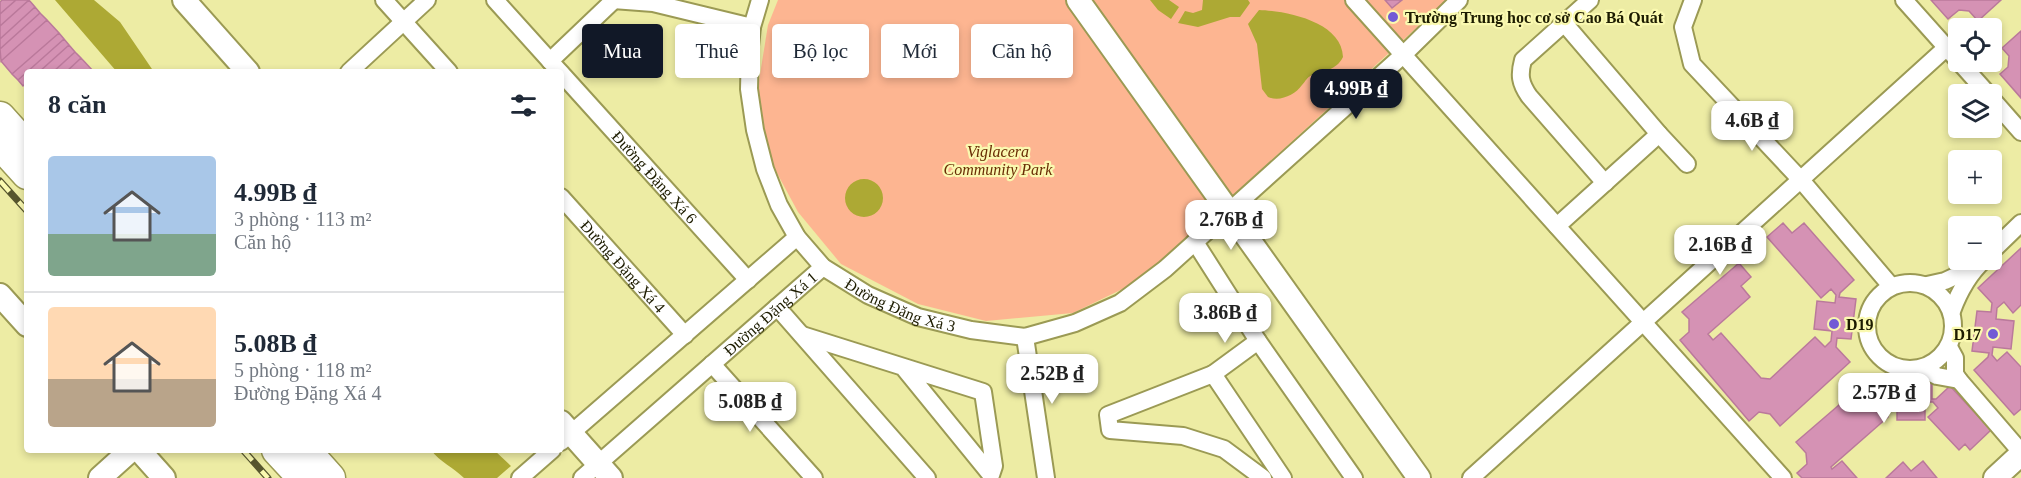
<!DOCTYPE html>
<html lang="vi">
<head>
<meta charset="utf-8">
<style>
	:root { --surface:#fff; --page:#f6f6f7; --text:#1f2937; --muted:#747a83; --line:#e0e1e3; --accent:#111827 }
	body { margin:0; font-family:Georgia,serif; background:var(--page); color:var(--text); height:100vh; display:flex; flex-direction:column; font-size:22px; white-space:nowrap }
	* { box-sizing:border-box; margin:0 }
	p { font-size:20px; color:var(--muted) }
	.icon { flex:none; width:33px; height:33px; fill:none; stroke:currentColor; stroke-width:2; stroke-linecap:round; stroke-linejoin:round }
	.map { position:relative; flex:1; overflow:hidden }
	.details { position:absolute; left:24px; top:69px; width:540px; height:384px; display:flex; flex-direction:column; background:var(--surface); border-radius:6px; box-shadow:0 3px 9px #0003 }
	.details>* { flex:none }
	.hud { position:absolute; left:582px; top:24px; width:570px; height:54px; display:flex; gap:12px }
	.tools { position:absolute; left:1948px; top:18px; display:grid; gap:12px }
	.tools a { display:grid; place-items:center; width:54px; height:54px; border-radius:6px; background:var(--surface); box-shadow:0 3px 9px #0003; font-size:30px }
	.price { position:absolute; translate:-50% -51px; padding:0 14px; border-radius:12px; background:#fff; color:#222; font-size:20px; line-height:39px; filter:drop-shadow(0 2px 3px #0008) }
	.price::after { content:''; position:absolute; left:50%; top:36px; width:18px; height:14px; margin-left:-9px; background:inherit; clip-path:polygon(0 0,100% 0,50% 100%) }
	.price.selected { background:var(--accent); color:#fff }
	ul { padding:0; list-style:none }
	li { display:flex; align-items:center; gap:18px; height:150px; padding:0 24px }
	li+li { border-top:2px solid var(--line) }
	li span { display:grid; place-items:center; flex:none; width:168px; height:120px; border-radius:6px; color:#555 }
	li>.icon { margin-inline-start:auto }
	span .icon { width:72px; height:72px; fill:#fffc; stroke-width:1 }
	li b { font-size:26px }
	h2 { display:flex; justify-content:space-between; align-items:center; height:72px; padding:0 24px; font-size:26px }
	.pill { padding:0 21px; border-radius:6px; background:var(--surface); box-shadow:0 3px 9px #0003; font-size:21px; line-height:54px }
	.pill.selected { background:var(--accent); color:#fff }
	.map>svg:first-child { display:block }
	.green { fill:#fdb591 }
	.water { fill:#ada934 }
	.building { fill:#d592b4; stroke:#ba799b; stroke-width:1.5 }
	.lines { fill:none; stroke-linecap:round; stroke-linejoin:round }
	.street-casing { stroke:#9b9a54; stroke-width:20 }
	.secondary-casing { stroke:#9b9a54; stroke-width:26 }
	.highway-casing { stroke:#9b9a54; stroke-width:33 }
	.street { stroke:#fff; stroke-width:16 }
	.secondary { stroke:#fff; stroke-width:22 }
	.highway { stroke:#fff; stroke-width:30 }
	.rail-casing { stroke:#57562e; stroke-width:7 }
	.rail { stroke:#faf9b0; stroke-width:4.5; stroke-dasharray:14; stroke-linecap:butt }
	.poi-dot { fill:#725bd5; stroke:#faf9b0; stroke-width:2 }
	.labels { text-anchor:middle; stroke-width:4.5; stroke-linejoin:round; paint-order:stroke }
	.poi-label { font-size:16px; font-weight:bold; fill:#1d1c00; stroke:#faf9b0; text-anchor:start }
	.park-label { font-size:16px; font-style:italic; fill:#6a2d05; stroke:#faf9b0 }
	.street-label { font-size:16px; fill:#1d1c00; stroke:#faf9b0 }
</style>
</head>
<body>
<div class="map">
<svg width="2021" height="478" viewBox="0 0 2021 478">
	<rect width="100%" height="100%" fill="#edeca4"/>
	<!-- green -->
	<path class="green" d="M778,0H1447L1139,281L1073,313L986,321L918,304L841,264L798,212L771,162L757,93L768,25Z"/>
	<!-- water -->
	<path class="water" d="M55,0H94L120,22L154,72H117Z
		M1150,0H1169L1179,7L1171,19L1158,10Z
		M1203,0H1248L1250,3L1240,17H1230L1198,27L1178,23L1185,11L1193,13L1202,10Z
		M1259,10C1287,11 1342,22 1343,57C1336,71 1324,70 1312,75C1306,78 1306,81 1302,85C1295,95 1280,102 1268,97L1262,89L1257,44L1248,24Z
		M845 198a19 19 0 1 1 38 0a19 19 0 1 1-38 0Z
		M431,450H494L511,466L497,478H464C453,467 440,462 431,450Z"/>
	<!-- building -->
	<path class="building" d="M2,0H16L0,14V2Z
		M16,0H29L0,26V14Z
		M29,0L35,7L0,39V26Z
		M1385,0H1402L1392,8Z
		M1931,0H2001L1978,21L1969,11L1959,10L1948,19Z
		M35,7L40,13L0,49V39Z
		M40,13L47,20L1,61L0,49Z
		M47,20L59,33L12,74L1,61Z
		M2021,31V98L2000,74L2008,67L2009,56L2002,48Z
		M59,33L64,39L18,80L12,74Z
		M64,39L69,45L39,72H27V82L23,86L18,80Z
		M69,45L75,52L53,72H39Z
		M75,52L81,58L66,72H53Z
		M81,58L94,72H66Z
		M1783,223L1792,233L1804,223L1854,280L1840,293L1839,297L1856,299L1851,339L1837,338L1836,347L1850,362L1780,426L1770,414L1759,412L1749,421L1680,340L1689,332V319L1682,312L1739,263L1751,277L1741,286L1750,297L1708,334L1713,340L1721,333L1761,378L1770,379L1815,337L1825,347L1831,341L1832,331L1814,329L1817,301L1835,303L1836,295L1831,289L1821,298L1767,237Z
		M2021,248V305L2013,313L2004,302L1997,308L1996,319L2014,321L2011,349L1993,347L1992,355L1997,361L2007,352L2021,367V409L2014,415L1974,370L1988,357L1989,353L1972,351L1977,311L1991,312L1992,303L1978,288Z
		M1868,380L1881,396H1891V382H1932V399H1936L1950,386L1991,430L1970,450L1965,444L1959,450L1928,417L1938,408L1933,402H1925V420H1897V402H1886L1880,407L1888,417L1831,467L1832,469L1842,461L1857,478H1802L1797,473L1807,464L1806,453L1796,442Z
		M1923,461L1937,478H1886L1903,462L1911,471Z"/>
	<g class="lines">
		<!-- street casing -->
		<g class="street-casing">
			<g id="street">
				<path d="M384,0L449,72"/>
				<path d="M495,0L560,72"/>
				<path d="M613,0L653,3L752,27"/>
				<path id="s1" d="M760,0L752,27L750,46L749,89L755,130L765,169L779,205L797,237L823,267L868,295L918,317L971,330L1025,337L1075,323L1120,303L1165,269L1403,55L1459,0"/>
				<path d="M1354,0L1783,478"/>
				<path d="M1590,0L1523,60C1519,75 1520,83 1529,96L1605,183"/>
				<path d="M1693,0L1683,27L1692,64L1801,180L1891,286"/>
				<path d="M1904,0L1988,94"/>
				<path d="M1564,23L1659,134L1687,164"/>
				<path d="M550,61L613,1"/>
				<path d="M349,72L427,0"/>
				<path id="s2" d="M561,73L748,280"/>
				<path d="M1992,99L2021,132"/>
				<path id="s3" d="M561,197L685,335"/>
				<path d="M1557,226L1659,134"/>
				<path d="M1195,242L1258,341L1354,478"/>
				<path d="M1992,251L2021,223"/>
				<circle cx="1910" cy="326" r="43"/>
				<path d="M1927,285L1945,281L1977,266"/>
				<path d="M777,307L927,478"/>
				<path d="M1952,311C1959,292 1969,274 1984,260"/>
				<path d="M802,335L983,392L994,466L991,475L903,367"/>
				<path d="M1025,337L1046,478"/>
				<path d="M1949,347L1955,358V374L1959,380L2021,452"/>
				<path d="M712,364L814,478"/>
				<path d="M1921,368L1937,376L1959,380"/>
				<path d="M1213,374L1258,341"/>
				<path d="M561,442L797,237"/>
				<path d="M520,478L552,450"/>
				<path id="s4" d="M582,478L823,267"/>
				<path d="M1263,478L1224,449L1183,436L1110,430L1108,415L1213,374L1283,478"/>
				<path d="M1471,478L1946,48"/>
			</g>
		</g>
		<!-- secondary casing -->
		<g class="secondary-casing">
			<path id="secondary" d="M184,0L248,72
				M1078,0L1419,478
				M0,295L27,325
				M561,422L611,478
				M139,450L164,478
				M100,478L131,450
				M1995,478L2021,454"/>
		</g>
		<!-- highway casing -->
		<g class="highway-casing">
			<path id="highway" d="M0,117L27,147
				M0,144L27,174
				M277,450L303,478
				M305,450L330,478"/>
		</g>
		<!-- street -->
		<use href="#street" class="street"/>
		<!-- secondary -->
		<use href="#secondary" class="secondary"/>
		<!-- highway -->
		<use href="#highway" class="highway"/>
		<!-- rail casing -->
		<g class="rail-casing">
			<path id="rail" d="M0,181L27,211
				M243,450L268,478"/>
		</g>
		<!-- rail -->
		<use href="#rail" class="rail"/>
	</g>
	<!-- markers -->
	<g class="poi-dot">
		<circle cx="1393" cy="17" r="6"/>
		<circle cx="1834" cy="324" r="6"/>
		<circle cx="1993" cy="334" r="6"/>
	</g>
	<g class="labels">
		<!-- poi labels -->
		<g class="poi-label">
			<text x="1405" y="23">Trường Trung học cơ sở Cao Bá Quát</text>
			<text x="1846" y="330">D19</text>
			<text x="1981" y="340" text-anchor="end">D17</text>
		</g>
		<!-- park labels -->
		<g class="park-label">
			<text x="998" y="157">Viglacera<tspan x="998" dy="18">Community Park</tspan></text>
		</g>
		<!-- street labels -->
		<g class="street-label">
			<text dy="6" stroke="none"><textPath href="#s2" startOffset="140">Đường Đặng Xá 6</textPath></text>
			<text dy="6" stroke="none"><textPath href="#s3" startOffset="93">Đường Đặng Xá 4</textPath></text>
			<text dy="6" stroke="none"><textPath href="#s1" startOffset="374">Đường Đặng Xá 3</textPath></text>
			<text dy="6" stroke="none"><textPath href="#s4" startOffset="250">Đường Đặng Xá 1</textPath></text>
		</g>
	</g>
</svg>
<div class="tools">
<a><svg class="icon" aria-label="locate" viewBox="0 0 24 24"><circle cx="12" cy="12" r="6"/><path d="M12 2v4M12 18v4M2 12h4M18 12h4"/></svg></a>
<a><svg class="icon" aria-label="layers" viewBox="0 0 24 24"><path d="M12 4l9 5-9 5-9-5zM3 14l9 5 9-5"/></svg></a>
<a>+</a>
<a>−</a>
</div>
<b class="price selected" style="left:1356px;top:120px">4.99B ₫</b>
<b class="price" style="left:1752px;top:152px">4.6B ₫</b>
<b class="price" style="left:1231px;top:251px">2.76B ₫</b>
<b class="price" style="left:1720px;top:276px">2.16B ₫</b>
<b class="price" style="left:1225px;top:344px">3.86B ₫</b>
<b class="price" style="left:1052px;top:405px">2.52B ₫</b>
<b class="price" style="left:1884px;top:424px">2.57B ₫</b>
<b class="price" style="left:750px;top:433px">5.08B ₫</b>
<div class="hud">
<a class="pill selected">Mua</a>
<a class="pill">Thuê</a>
<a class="pill">Bộ lọc</a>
<a class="pill">Mới</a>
<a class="pill">Căn hộ</a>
</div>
<section class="details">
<h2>8 căn<svg class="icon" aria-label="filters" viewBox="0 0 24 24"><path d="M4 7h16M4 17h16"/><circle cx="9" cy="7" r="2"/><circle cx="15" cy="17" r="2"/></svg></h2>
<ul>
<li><span style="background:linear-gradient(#a9c7e8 65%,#7fa58c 0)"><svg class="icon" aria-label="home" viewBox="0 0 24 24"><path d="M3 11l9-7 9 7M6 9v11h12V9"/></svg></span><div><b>4.99B ₫</b><p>3 phòng · 113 m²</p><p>Căn hộ</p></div></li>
<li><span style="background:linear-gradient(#ffd9b3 60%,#b9a48a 0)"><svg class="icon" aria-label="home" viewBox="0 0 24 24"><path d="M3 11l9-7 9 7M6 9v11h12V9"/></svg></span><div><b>5.08B ₫</b><p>5 phòng · 118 m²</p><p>Đường Đặng Xá 4</p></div></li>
</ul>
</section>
</div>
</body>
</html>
